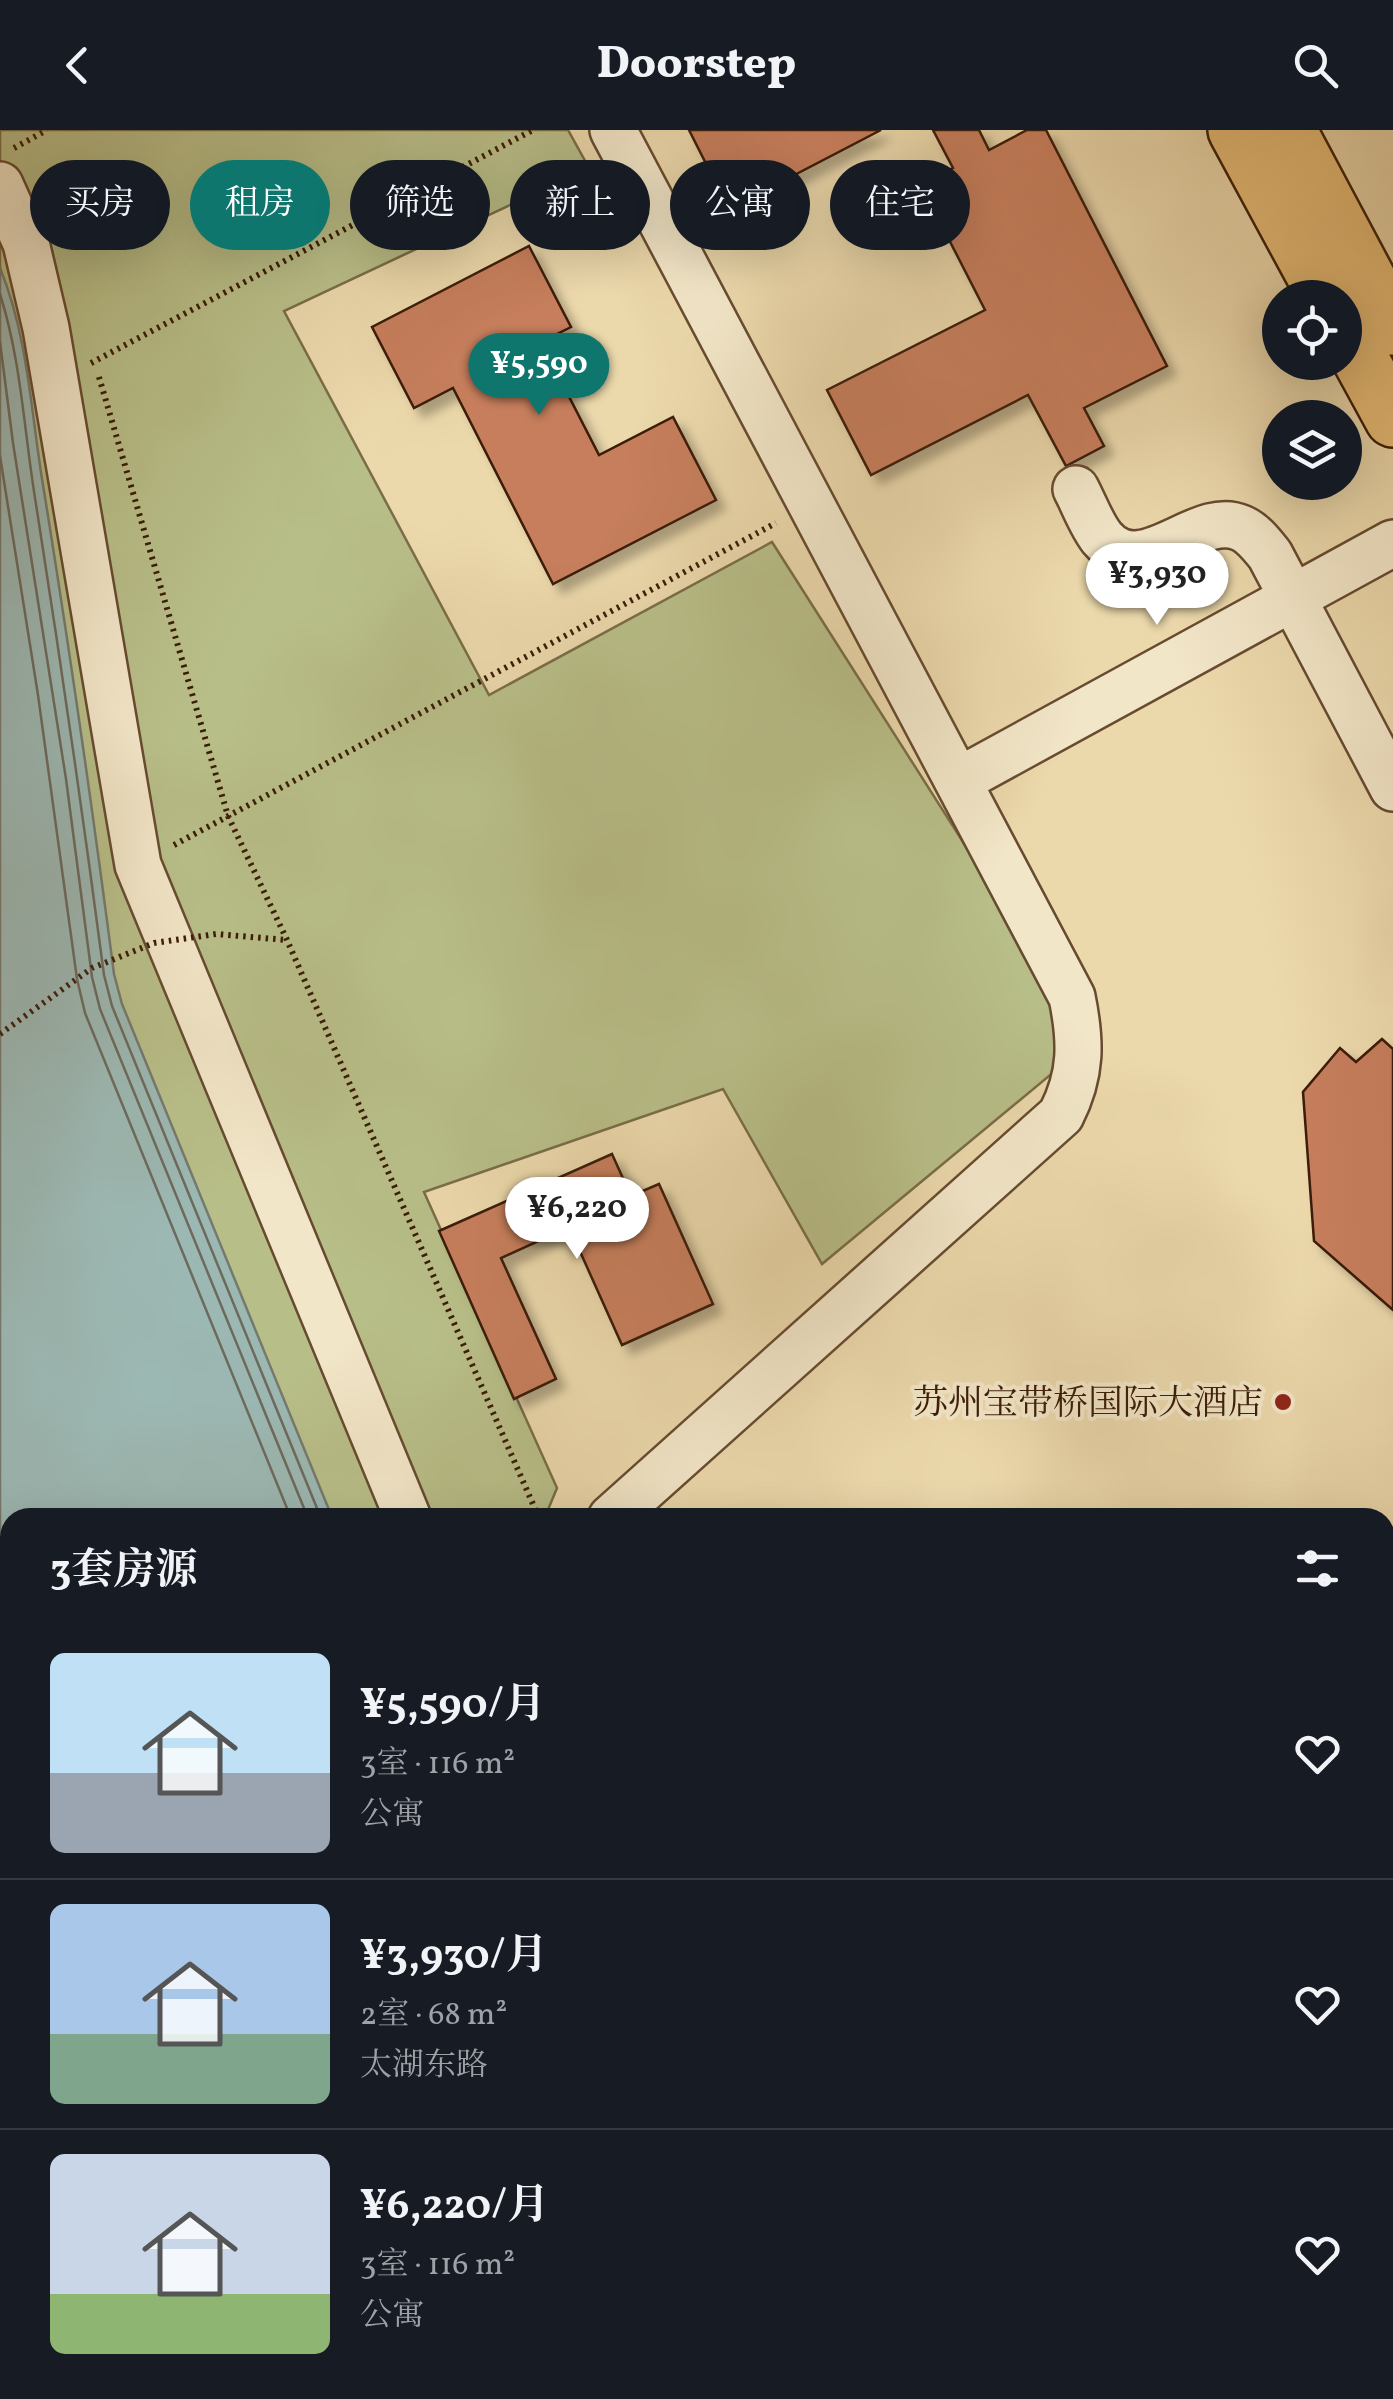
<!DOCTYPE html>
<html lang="zh">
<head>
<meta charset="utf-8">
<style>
	:root { --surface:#171b24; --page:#20242c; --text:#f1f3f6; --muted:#9ea1a6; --line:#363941; --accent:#0f766e }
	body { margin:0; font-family:Vollkorn,"Noto Serif SC",serif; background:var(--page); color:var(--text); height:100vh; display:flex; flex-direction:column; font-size:38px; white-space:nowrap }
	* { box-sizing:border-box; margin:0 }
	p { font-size:32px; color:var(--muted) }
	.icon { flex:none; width:55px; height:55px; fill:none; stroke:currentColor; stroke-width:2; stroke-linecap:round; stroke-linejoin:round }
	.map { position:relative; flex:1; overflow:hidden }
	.panel { position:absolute; left:0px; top:1378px; width:1395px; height:892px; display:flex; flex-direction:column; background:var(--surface); border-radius:30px 30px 0 0; box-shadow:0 10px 40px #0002 }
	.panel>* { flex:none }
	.hud { position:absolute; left:30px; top:30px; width:1335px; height:90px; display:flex; gap:20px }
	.fabs { position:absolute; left:1262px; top:150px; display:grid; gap:20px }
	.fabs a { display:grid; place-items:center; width:100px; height:100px; border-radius:50%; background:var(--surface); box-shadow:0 10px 40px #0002; font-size:50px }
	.price { position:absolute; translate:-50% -85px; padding:0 22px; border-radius:35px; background:#fff; color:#222; font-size:32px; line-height:65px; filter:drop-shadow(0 2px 5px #0008) }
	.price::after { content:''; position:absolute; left:50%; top:60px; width:30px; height:22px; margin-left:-15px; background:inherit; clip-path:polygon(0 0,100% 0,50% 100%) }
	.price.on { background:var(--accent); color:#fff }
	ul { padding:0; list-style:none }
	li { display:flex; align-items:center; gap:30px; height:250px; padding:0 50px }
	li+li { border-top:2px solid var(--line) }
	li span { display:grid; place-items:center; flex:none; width:280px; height:200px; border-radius:15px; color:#555 }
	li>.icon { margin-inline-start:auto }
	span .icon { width:120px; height:120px; fill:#fffc; stroke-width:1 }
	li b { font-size:42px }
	h2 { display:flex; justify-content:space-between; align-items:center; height:120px; padding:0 50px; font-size:42px }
	.tag { padding:0 35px; border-radius:45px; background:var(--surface); box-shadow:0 10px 40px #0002; font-size:35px; line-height:90px }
	.tag.on { background:var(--accent); color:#fff }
	header { display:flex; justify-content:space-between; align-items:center; height:130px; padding:0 50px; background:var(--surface); font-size:45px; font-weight:800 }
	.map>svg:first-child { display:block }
	.green { fill:#b8be88; stroke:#7a6d48; stroke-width:2.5 }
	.water { fill:#9cb8b3; stroke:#757a6e; stroke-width:2.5 }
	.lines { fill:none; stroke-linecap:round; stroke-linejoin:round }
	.shore { stroke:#6c6a5d; stroke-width:2.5 }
	.building { fill:#c67e5c; stroke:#3b1c07; stroke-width:2.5; filter:url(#shadow) }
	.minor-casing { stroke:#674b30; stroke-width:50 }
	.major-casing { stroke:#3b1c07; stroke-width:60 }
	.path { stroke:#3b1c07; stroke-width:6; stroke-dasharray:2.5 5; stroke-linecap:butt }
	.minor { stroke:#f2e6c8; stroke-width:45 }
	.major { stroke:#e6bc76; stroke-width:55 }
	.path-bridge { stroke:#3b1c07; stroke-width:6; stroke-dasharray:2.5 5; stroke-linecap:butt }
	.poi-dot { fill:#8f2418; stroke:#f2e6c8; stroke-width:4 }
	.labels { text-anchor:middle; stroke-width:8; stroke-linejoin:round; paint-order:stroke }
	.poi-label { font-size:35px; fill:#3b1c07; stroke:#f2e6c8; text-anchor:end }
</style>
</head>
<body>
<header><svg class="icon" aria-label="back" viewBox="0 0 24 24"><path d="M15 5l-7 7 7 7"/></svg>Doorstep<svg class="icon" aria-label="search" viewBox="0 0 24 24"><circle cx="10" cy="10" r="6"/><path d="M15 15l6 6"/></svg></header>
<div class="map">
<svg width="1393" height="2269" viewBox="0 0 1393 2269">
	<defs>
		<filter id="shadow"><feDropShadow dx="9" dy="9" stdDeviation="5" flood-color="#0004"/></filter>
	</defs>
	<rect width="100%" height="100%" fill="#ebd8ab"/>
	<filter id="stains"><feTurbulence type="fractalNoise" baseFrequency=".002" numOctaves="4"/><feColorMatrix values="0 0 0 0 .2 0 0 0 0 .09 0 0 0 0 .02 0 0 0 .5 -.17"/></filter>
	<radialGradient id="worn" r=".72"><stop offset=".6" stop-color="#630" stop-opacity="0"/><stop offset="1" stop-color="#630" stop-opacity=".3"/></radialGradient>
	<!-- green -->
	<path class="green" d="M0,0H568L589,38L284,181L489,565L772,412L1077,891L1055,941L822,1134L723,959L424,1062L557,1358L545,1387L10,1388V2260H792L795,2269H0Z"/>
	<!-- water -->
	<path class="water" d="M0,138C29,209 31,286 44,361C70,522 93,682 114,844L122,874L332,1387L10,1388V2005L0,1983Z
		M127,2260H687L691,2269H131Z"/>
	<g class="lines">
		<!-- shore -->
		<path class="shore" d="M0,164C21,230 24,300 35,368C60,526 83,685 104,845L112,876L321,1388
			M0,212L13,313L66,649L92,847L100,879L308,1388
			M0,326L38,565L77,849L85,883L291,1388"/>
	</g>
	<!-- building -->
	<path class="building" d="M689,0H881L729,79Z
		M933,0H979L989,20L1027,0H1046L1167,236L1084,278L1104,316L1066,336L1028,265L871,345L827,260L985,180L921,55L953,38Z
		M529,116L571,197L541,212L599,325L673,287L716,370L553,454L453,258L414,278L372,197Z
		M1382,909L1393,919V1180L1314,1111L1303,962L1340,918L1356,932Z
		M612,1024L631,1066L659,1054L713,1174L622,1215L569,1097L501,1128L556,1249L514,1269L439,1101Z"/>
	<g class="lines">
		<!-- minor casing -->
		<g class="minor-casing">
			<path id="minor" d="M0,55L26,113L46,198L138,735L408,1388
				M1076,359C1084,374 1091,394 1102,408C1143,456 1197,378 1241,398C1253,403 1262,415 1270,425L1393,658
				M958,651L1393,413
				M611,1388L1061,985C1082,944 1081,911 1072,867L613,0
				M757,2260L760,2269
				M842,2260L845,2269"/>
		</g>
		<!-- major casing -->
		<g class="major-casing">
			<path id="major" d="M1236,0L1327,168
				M1288,0L1393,197
				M1345,201L1393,289"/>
		</g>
		<!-- path -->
		<path class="path" d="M14,18L47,0
			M91,233L533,0
			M99,247L228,686L287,810L539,1388
			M174,715L776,393"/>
		<!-- minor -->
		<use href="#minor" class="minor"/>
		<!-- major -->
		<use href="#major" class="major"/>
		<!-- path-bridge -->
		<path class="path-bridge" d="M0,904L92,838L154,813L216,804L287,810"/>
	</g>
	<!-- markers -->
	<circle class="poi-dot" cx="1283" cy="1272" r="10"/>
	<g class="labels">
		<!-- poi labels -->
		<g class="poi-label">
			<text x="1263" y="1284">苏州宝带桥国际大酒店</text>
		</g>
	</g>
	<rect width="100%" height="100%" filter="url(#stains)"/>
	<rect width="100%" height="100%" fill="url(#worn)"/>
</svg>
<div class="fabs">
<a><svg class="icon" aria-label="locate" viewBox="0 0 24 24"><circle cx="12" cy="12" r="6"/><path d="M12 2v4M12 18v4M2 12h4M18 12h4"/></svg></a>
<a><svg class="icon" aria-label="layers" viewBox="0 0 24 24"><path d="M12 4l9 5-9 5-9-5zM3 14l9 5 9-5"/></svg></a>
</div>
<b class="price on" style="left:539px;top:288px">¥5,590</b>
<b class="price" style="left:1157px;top:498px">¥3,930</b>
<b class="price" style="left:577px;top:1132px">¥6,220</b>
<div class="hud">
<a class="tag">买房</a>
<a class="tag on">租房</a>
<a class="tag">筛选</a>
<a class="tag">新上</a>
<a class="tag">公寓</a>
<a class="tag">住宅</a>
</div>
<section class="panel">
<h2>3套房源<svg class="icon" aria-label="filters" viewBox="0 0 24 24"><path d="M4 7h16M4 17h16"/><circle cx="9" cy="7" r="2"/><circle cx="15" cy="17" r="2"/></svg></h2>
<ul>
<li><span style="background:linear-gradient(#bfe0f5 60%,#9aa5b1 0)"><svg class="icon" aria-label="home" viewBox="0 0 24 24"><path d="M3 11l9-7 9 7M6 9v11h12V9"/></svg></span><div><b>¥5,590/月</b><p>3室 · 116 m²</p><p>公寓</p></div><svg class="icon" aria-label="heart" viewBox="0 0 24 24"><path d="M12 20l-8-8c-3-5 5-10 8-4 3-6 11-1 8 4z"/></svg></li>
<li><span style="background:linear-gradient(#a9c7e8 65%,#7fa58c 0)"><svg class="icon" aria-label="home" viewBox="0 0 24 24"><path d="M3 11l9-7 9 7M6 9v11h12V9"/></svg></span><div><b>¥3,930/月</b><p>2室 · 68 m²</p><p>太湖东路</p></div><svg class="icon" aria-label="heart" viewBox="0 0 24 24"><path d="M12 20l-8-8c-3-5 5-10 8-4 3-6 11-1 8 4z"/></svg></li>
<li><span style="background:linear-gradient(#c9d6e8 70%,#8fb573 0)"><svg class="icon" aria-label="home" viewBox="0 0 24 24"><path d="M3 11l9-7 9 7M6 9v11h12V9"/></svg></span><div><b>¥6,220/月</b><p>3室 · 116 m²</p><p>公寓</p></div><svg class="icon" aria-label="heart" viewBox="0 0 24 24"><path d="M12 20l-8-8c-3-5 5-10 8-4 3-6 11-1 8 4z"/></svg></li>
</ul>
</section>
</div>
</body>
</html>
